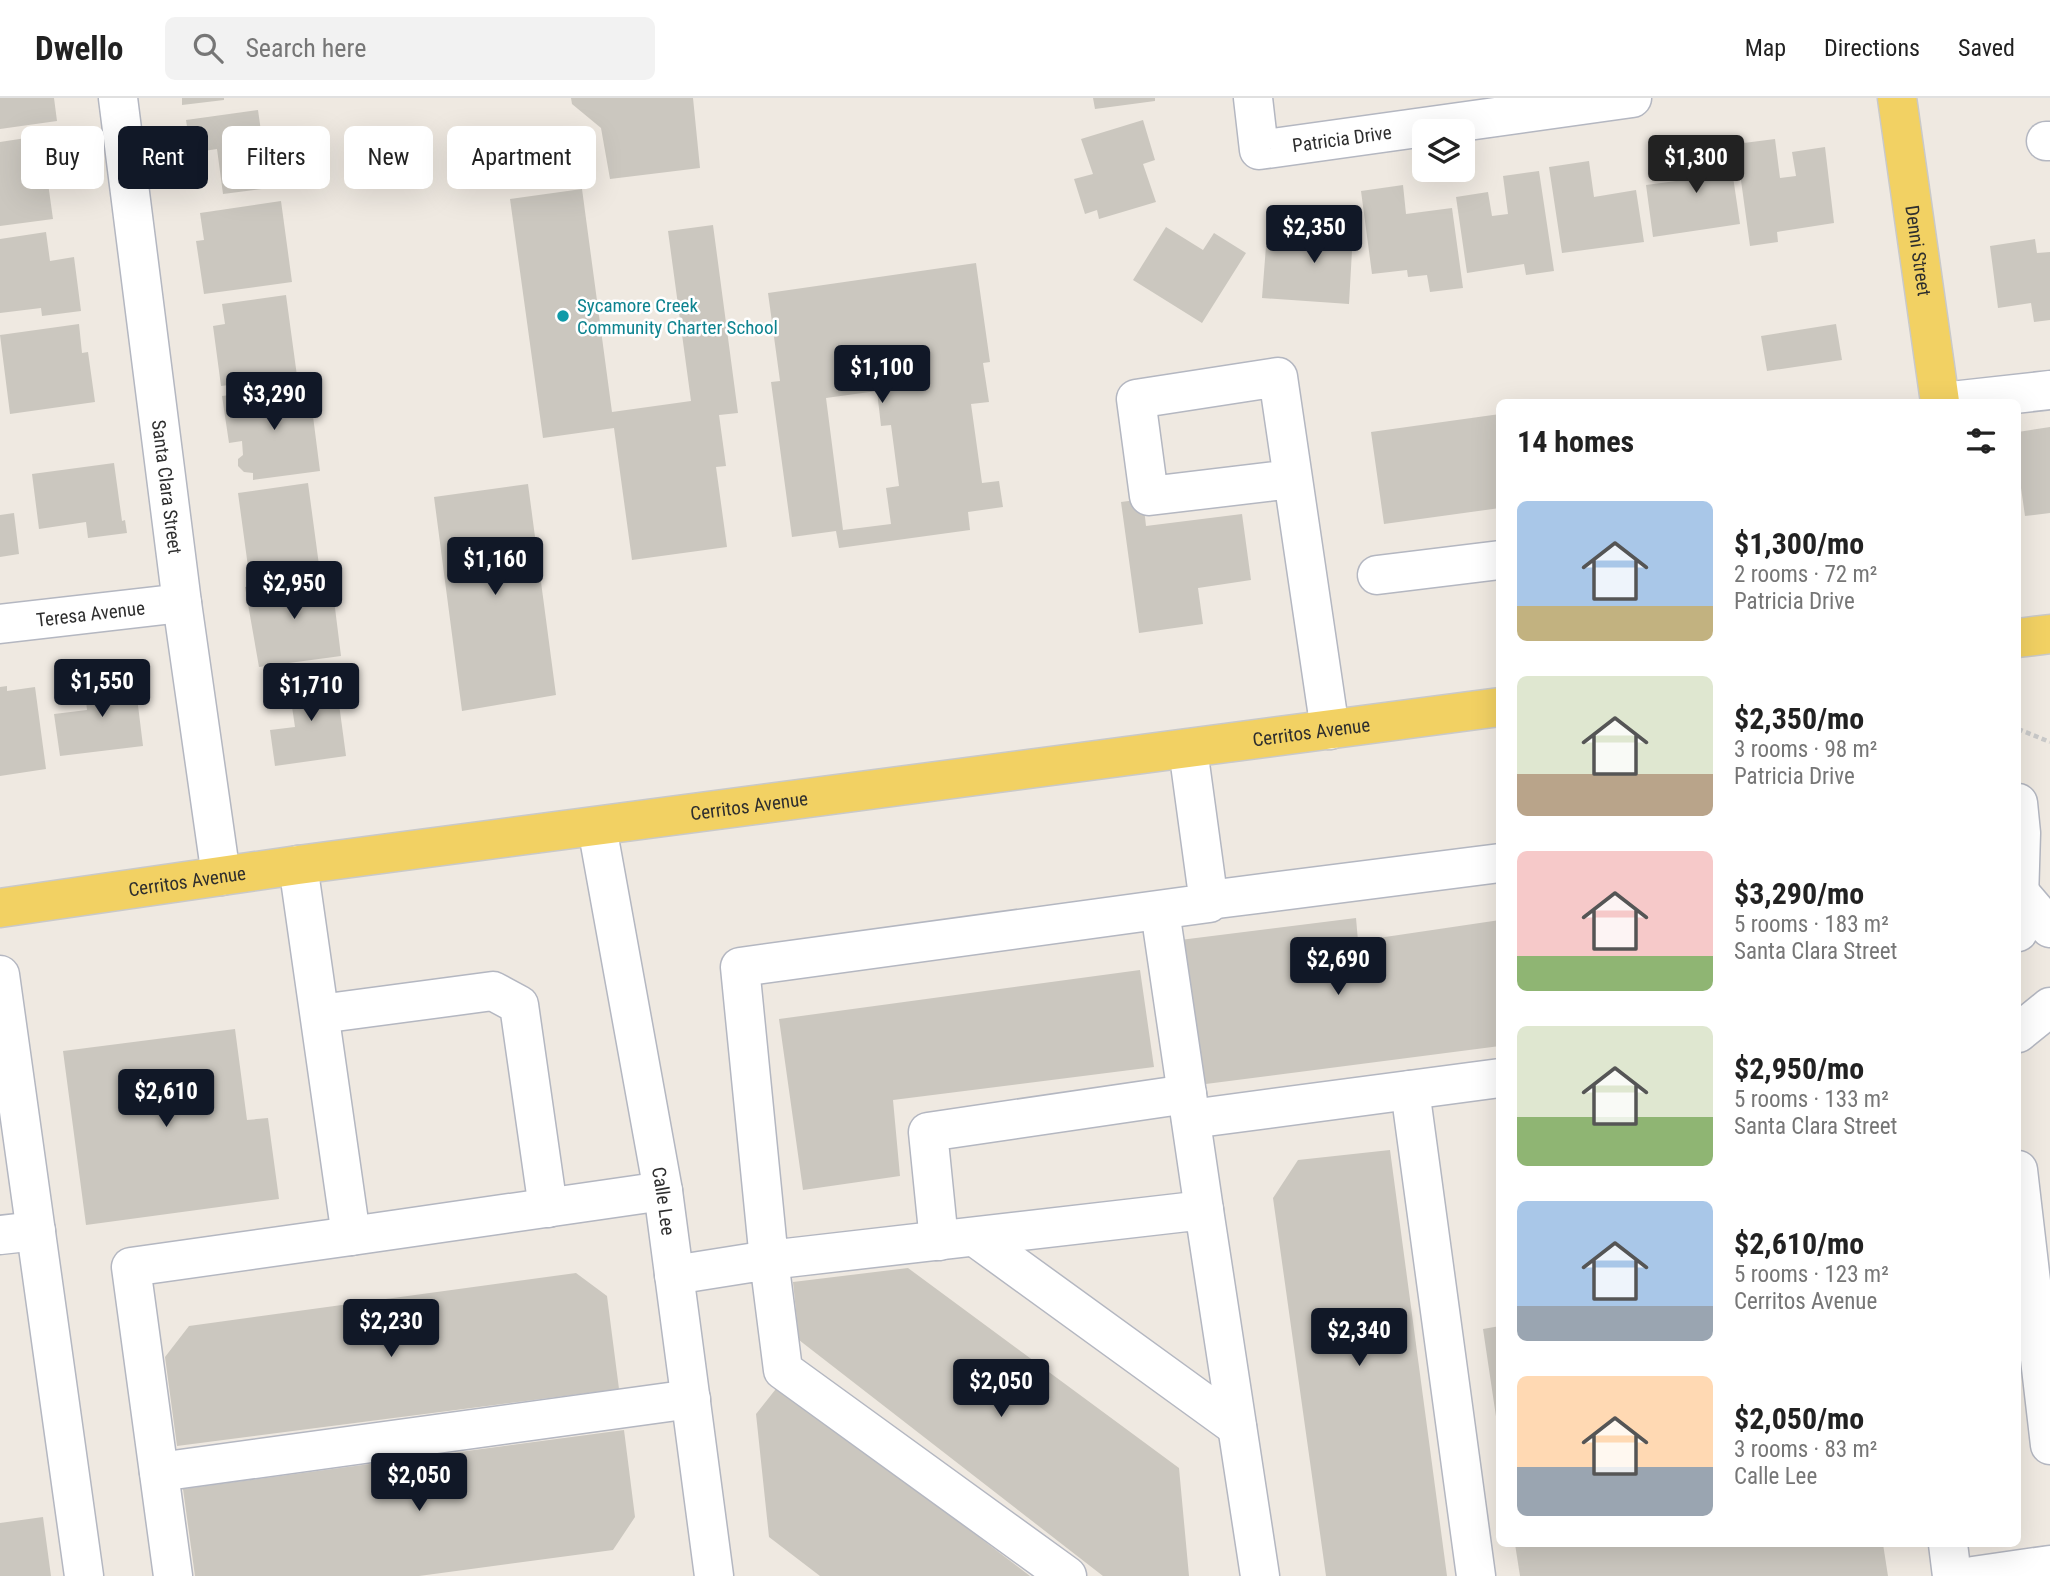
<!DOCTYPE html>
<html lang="en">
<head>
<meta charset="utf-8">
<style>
	:root { --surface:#fff; --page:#f2f2f2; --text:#222; --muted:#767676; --line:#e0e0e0; --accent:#111827 }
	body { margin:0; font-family:"Roboto Condensed",sans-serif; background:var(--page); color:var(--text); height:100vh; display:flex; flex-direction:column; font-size:26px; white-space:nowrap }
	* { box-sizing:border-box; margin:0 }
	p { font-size:23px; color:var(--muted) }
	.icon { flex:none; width:38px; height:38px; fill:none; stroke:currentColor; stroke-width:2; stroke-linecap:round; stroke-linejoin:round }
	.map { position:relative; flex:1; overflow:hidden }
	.details { position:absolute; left:1496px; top:301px; width:525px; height:1148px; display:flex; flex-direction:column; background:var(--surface); border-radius:10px; box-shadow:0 7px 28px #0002 }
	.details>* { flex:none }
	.guide { position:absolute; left:21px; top:28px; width:665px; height:63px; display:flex; gap:14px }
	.fabs { position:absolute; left:1412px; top:21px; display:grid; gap:14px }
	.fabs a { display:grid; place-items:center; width:63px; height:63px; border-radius:10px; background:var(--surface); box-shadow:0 7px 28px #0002; font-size:35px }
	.price { position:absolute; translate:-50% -60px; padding:0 16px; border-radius:7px; background:var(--accent); color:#fff; font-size:23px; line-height:46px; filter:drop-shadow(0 2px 4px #0008) }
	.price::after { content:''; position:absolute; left:50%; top:42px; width:21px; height:16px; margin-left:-10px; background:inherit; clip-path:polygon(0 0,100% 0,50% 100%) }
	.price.on { background:#222; color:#fff }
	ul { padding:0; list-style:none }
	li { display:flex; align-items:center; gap:21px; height:175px; padding:0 21px }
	li span { display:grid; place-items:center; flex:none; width:196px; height:140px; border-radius:10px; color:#555 }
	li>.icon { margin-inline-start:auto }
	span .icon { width:84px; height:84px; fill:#fffc; stroke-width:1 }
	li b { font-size:30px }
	h2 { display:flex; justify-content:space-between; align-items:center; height:84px; padding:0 21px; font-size:30px }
	.tag { padding:0 24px; border-radius:10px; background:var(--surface); box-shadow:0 7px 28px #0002; font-size:24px; line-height:63px }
	.tag.on { background:var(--accent); color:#fff }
	header { display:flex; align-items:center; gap:42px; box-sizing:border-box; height:98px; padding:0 35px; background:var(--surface); border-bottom:2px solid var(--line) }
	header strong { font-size:33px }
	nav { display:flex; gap:38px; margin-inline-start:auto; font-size:24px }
	.search { width:490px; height:63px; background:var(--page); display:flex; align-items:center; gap:18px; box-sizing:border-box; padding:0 24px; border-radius:10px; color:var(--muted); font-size:26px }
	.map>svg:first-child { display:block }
	.building { fill:#cbc7bf; fill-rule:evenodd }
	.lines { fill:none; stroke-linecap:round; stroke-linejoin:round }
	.minor-casing { stroke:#b4b7c1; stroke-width:41 }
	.major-casing { stroke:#c9c9c9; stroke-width:41 }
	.path { stroke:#c9c9c9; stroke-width:4.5; stroke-dasharray:5 3.5; stroke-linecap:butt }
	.minor { stroke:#fff; stroke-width:38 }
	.major { stroke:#f2d163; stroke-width:38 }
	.culture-dot { fill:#0f9aa8; stroke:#fff; stroke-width:2.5 }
	.labels { text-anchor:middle; stroke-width:5; stroke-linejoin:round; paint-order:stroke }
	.street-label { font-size:19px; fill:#2e2e2e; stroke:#fff }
	.culture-label { font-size:19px; fill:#0d838f; stroke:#fff; text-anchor:start }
</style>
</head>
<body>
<header>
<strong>Dwello</strong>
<div class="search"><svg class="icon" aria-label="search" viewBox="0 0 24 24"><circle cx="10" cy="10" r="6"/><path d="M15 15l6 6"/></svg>Search here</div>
<nav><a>Map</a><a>Directions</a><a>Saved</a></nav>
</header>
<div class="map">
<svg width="2050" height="1478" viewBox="0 0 2050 1478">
	<rect width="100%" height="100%" fill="#efe9e1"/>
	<!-- building -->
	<path class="building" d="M0,0H54L57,23L0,31Z
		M182,0H224V2L182,7Z
		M571,0H693L700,70L610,81L601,30L572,6Z
		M1093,0H1155V3L1095,11Z
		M258,12L269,90L223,96L217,51L191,55L186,22Z
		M1143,22L1155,62L1143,66L1156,104L1099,121L1097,112L1085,116L1074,81L1093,76L1081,41Z
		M52,36L60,83L48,85L53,121L0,128V44Z
		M1775,41L1780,80L1796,78L1792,54L1825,49L1834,125L1777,134L1778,144L1750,148L1736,46Z
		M1728,45L1740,126L1653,139L1646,87L1691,81L1686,50Z
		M1589,63L1594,99L1636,92L1644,144L1562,155L1549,69Z
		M1539,73L1554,173L1526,177L1524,166L1467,175L1456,99L1488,94L1492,118L1508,116L1503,78Z
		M1403,87L1406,116L1452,110L1463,190L1430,194L1427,177L1408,179L1407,172L1372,176L1361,93Z
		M582,91L612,314L691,303L668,133L713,127L738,315L719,317L726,368L716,369L727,449L632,462L614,330L543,340L510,101Z
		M281,103L292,184L204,196L196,143L204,142L200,115Z
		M1314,115L1354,117L1349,206L1262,200L1266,148L1312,151Z
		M1166,129L1203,152L1214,135L1246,155L1202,225L1133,182Z
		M46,134L50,163L74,159L81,213L42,218L41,210L0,215V141Z
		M2035,141L2037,155L2050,154V222L2034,224L2031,205L1998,210L1990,148Z
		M976,165L990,264L983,265L989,304L971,306L982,385L999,383L1003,409L968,414L970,432L839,450L836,433L792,439L771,284L780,283L768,195ZM877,293L881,328L891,327L899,388L886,390L891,426L843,432L826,300Z
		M286,197L297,278L221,288L213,228L225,226L222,206Z
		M79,226L82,255L88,254L95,304L10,316L0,237Z
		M1836,226L1842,262L1767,273L1761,238Z
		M309,287L320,373L253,382V375L244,374L238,368V361L243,357L242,343L229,345L222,298Z
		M1500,316V410L1384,426L1371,334Z
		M2050,329V415L2025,418L2018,369V334Z
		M114,365L122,423L125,422L127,435L88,440L86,424L39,431L32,376Z
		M308,385L319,467L249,476L238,395Z
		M528,386L556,597L462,613L434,399Z
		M1143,401L1146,428L1242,416L1251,482L1198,490L1203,526L1139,535L1121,404Z
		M14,415L19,456L0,459V417Z
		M331,478L341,558L259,569L245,489Z
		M134,575L143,648L60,658L54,616L87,612L84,585Z
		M335,576L346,658L275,668L270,632L295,629L288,582Z
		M7,588V593L35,589L46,671L0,678V589Z
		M1356,820L1358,843L1500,822V948L1198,987L1180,842Z
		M1140,872L1154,969L893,1002L900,1078L803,1092L779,921Z
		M235,931L247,1022L268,1020L279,1101L86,1127L63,953Z
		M1390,1052L1447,1478H1326L1273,1100L1298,1062Z
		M908,1170L1179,1370L1189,1478H1103L799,1242L793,1184Z
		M576,1175L607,1198L619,1291L177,1348L165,1259L189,1228Z
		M1500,1228V1332H1498L1483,1231Z
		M779,1287L1030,1478H820L769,1439L756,1316Z
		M624,1332L635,1419L613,1452L419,1478H195L183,1391Z
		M43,1419L51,1478H0V1425Z
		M1515,1446H1883L1888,1478H1520Z"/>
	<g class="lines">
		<!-- minor casing -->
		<g class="minor-casing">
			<g id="minor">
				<path id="s1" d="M118,0L182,505L221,778"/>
				<path id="s2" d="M1253,0L1259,52L1632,0"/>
				<path d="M2046,43H2050"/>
				<path d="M1942,304L2050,292"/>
				<path d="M1291,381L1149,398L1136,301L1278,279L1330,632"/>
				<path d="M1377,477L1500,462"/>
				<path id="s3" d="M0,526L182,505"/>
				<path d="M1188,651L1209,805L740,869L769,1162L1204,1112L1260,1478"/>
				<path d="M2018,705L2021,735L2018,834"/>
				<path id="s4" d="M597,729L663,1093L714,1478"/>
				<path d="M298,767L351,1138L663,1093"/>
				<path d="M2019,794L2050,830"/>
				<path d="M1209,802L1500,765"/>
				<path d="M1160,813L1204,1112"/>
				<path d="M0,877L84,1478"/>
				<path d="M320,916L493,893L519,907L548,1110"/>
				<path d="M2018,935L2050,909"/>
				<path d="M1410,992L1476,1478"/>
				<path d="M1191,1021L1500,980"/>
				<path d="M2018,1072L2050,1347"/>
				<path d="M0,1137L36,1133"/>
				<path d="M975,1139L1237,1329"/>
				<path d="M939,1143L928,1034L1187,996"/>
				<path d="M674,1177L769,1162L783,1272L1067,1478"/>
				<path d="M159,1374L691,1301"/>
				<path d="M1948,1446L1952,1478"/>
				<path d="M173,1478L131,1169L351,1138"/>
				<path d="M1973,1478L2050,1467"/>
			</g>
		</g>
		<!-- major casing -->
		<g class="major-casing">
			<g id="major">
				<path id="s5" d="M1897,0L1940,304"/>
				<path d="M2018,540L2050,536"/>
				<path id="s6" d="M0,810L298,767L1500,609"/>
			</g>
		</g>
		<!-- path -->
		<path class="path" d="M2018,631L2050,644"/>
		<!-- minor -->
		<use href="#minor" class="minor"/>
		<!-- major -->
		<use href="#major" class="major"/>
	</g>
	<!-- markers -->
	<circle class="culture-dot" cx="563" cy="218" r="7"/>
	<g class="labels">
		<!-- street labels -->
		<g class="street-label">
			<text dy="7" stroke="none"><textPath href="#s2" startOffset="136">Patricia Drive</textPath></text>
			<text dy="7" stroke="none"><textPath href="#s5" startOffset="154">Denni Street</textPath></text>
			<text dy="7" stroke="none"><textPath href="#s1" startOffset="392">Santa Clara Street</textPath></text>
			<text dy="7" stroke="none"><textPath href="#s3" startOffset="91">Teresa Avenue</textPath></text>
			<text dy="7" stroke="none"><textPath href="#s6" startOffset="1323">Cerritos Avenue</textPath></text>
			<text dy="7" stroke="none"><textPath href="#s6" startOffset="756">Cerritos Avenue</textPath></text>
			<text dy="7" stroke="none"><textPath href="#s6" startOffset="189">Cerritos Avenue</textPath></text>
			<text dy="7" stroke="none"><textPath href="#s4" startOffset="380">Calle Lee</textPath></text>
		</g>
		<!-- culture labels -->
		<g class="culture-label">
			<text x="577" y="214">Sycamore Creek<tspan x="577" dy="22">Community Charter School</tspan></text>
		</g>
	</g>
</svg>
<div class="fabs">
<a><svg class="icon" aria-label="layers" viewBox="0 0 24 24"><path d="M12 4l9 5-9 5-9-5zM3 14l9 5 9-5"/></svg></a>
</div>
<b class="price on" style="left:1696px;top:97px">$1,300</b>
<b class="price" style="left:1314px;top:167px">$2,350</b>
<b class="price" style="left:882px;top:307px">$1,100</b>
<b class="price" style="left:274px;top:334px">$3,290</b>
<b class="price" style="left:495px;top:499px">$1,160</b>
<b class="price" style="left:294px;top:523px">$2,950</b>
<b class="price" style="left:102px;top:621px">$1,550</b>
<b class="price" style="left:311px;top:625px">$1,710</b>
<b class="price" style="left:1338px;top:899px">$2,690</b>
<b class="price" style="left:166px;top:1031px">$2,610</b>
<b class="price" style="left:391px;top:1261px">$2,230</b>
<b class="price" style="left:1359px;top:1270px">$2,340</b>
<b class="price" style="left:1001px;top:1321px">$2,050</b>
<b class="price" style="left:419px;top:1415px">$2,050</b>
<div class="guide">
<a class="tag">Buy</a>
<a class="tag on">Rent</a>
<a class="tag">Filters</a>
<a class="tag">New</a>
<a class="tag">Apartment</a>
</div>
<section class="details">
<h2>14 homes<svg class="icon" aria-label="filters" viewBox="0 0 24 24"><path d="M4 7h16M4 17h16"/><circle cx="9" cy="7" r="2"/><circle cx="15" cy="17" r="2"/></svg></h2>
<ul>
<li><span style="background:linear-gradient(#a9c7e8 75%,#c2b280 0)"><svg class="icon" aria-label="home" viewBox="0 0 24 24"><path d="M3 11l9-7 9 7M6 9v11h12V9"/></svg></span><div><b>$1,300/mo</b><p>2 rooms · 72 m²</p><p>Patricia Drive</p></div></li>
<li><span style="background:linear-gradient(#dfe7d0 70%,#b9a48a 0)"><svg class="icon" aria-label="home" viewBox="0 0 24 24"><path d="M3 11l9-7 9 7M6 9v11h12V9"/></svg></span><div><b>$2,350/mo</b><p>3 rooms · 98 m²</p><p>Patricia Drive</p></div></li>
<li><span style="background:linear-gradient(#f6c9c9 75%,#8fb573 0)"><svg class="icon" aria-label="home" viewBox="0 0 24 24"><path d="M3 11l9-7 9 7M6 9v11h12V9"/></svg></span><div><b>$3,290/mo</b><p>5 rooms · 183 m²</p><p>Santa Clara Street</p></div></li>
<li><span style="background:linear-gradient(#dfe7d0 65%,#8fb573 0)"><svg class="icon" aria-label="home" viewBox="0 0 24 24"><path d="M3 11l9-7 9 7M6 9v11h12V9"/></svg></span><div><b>$2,950/mo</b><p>5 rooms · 133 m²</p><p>Santa Clara Street</p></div></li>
<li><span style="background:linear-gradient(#a9c7e8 75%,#9aa5b1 0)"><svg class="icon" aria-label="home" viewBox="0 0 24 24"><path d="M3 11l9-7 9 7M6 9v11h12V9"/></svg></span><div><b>$2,610/mo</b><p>5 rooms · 123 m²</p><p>Cerritos Avenue</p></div></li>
<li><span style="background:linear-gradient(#ffd9b3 65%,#9aa5b1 0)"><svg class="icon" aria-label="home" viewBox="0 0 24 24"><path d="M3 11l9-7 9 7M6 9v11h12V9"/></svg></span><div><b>$2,050/mo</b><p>3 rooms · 83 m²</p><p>Calle Lee</p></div></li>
</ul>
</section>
</div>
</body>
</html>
